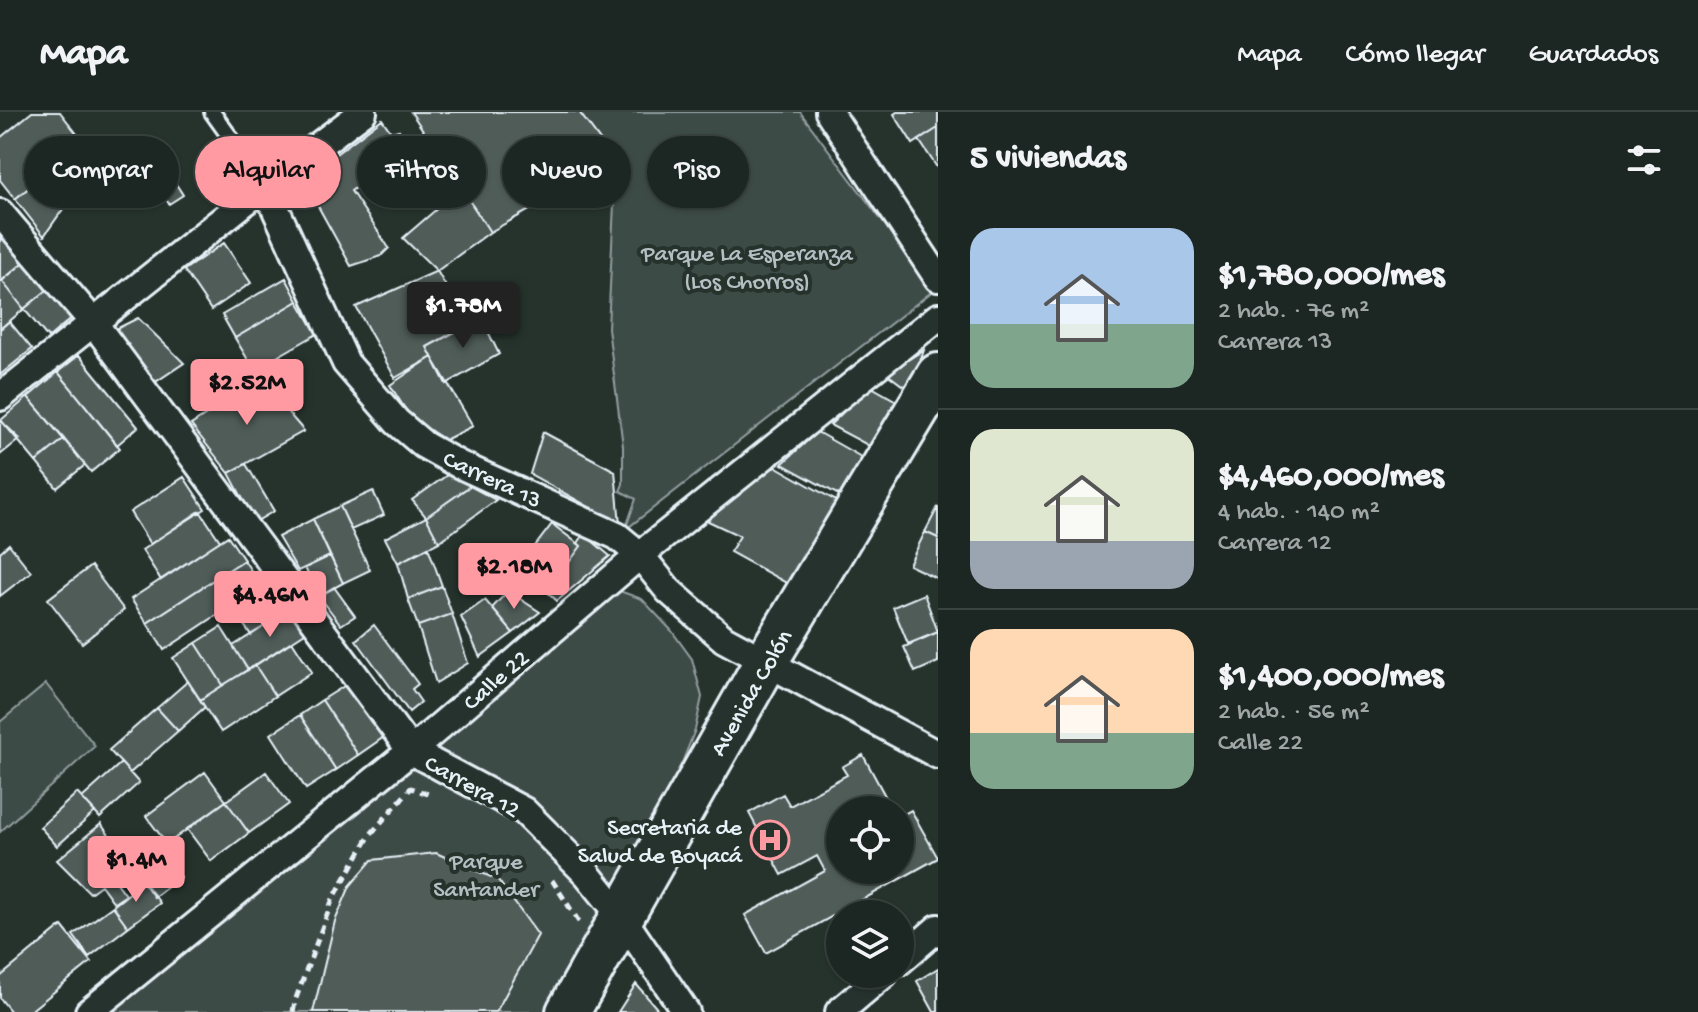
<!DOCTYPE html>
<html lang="es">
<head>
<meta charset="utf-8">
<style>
	:root { --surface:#1c2622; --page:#29322f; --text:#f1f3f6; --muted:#a0a5a5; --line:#3a4340; --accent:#ff9aa2 }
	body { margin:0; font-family:"Gochi Hand",sans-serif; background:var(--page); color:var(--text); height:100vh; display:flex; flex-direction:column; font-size:30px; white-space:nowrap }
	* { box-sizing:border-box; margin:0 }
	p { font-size:26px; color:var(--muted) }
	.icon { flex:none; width:44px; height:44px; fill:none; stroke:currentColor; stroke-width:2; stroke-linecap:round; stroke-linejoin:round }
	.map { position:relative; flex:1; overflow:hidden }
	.side { display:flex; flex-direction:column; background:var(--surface); width:760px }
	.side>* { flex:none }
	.guide { position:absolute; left:24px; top:24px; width:760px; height:72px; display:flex; gap:16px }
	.tools { position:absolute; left:826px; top:684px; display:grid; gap:16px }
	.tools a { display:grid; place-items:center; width:88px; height:88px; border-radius:50%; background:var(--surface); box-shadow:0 2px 6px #0004,0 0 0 2px var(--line); font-size:40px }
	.price { position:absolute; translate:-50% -68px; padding:0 18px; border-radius:8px; background:var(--accent); color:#111; font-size:26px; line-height:52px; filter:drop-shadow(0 2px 4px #0008) }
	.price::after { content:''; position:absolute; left:50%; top:48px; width:24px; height:18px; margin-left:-12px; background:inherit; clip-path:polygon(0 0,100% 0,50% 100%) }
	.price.on { background:#222; color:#fff }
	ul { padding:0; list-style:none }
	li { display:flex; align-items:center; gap:24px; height:200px; padding:0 32px }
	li+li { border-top:2px solid var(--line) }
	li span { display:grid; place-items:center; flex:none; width:224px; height:160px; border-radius:24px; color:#555 }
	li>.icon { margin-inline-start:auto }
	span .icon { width:96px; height:96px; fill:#fffc; stroke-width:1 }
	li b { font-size:34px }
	h2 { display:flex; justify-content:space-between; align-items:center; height:96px; padding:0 32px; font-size:34px }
	.chip { padding:0 28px; border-radius:36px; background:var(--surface); box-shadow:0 2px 6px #0004,0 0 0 2px var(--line); font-size:28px; line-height:72px }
	.chip.on { background:var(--accent); color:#111 }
	header { display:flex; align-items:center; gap:48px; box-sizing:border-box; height:112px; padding:0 40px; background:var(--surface); border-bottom:2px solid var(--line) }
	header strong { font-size:38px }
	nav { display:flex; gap:44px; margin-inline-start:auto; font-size:28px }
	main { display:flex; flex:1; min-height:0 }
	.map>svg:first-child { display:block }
	.green { fill:#3e4b47; stroke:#939ea0; stroke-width:2 }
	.building { fill:#505c59; stroke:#e8f1f8; stroke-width:2 }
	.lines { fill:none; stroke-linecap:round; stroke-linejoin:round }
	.service-casing { stroke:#e8f1f8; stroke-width:20 }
	.minor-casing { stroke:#e8f1f8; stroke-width:32 }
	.primary-casing { stroke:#e8f1f8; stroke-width:48 }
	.path { stroke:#e8f1f8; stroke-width:5; stroke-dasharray:8 6; stroke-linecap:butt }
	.service { stroke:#26332d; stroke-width:14 }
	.minor { stroke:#26332d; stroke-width:26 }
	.primary { stroke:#26332d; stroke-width:42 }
	.labels { text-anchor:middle; stroke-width:8; stroke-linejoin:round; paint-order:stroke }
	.park-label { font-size:24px; fill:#b5bfc3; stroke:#26332d }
	.street-label { font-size:24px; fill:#e8f1f8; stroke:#26332d }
	.poi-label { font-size:24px; fill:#e8f1f8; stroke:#26332d; text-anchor:end }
</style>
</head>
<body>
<header>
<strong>Mapa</strong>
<nav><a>Mapa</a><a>Cómo llegar</a><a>Guardados</a></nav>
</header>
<main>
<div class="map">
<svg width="938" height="900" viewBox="0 0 938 900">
	<rect width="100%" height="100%" fill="#26332d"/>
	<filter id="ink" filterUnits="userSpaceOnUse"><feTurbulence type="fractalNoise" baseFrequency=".0125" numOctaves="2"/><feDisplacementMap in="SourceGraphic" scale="16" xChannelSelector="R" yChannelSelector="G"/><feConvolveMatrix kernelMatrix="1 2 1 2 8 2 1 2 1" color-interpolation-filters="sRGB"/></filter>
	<g filter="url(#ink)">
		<!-- green -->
		<path class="green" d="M579,0H800L934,178L625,418L636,387L620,379L623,372V334L608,216L616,50Z
			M614,477L642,487L671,518L692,547L702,585L695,618L621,804L568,900H104Z
			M46,572L95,634L0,720V610Z"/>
		<!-- building -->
		<path class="building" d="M32,0H60L84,31L15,87L0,68V26Z
			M411,0H579L616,50L490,120Z
			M897,0H938V16L913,32L894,2Z
			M382,7L391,20L399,18L424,56L404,71L392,85L377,60L351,79L389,136L381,144L351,154L303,67Z
			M938,16V57L919,28Z
			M84,31L100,57L80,73L44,124L15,87Z
			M169,61L183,83L169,92L155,71Z
			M461,76L490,120L437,159L403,126Z
			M0,110L29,146L0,170Z
			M224,131L251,171L211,198L184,158Z
			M29,146L52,174L24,197L2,169Z
			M437,159L468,213L427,235L432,245L395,266L356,195Z
			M286,166L298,189L235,226L222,203Z
			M2,169L24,197L0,217V170Z
			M52,174L75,203L48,226L24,197Z
			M298,189L317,222L254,258L235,226Z
			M481,205L499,242L446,272L427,235Z
			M138,206L184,251L148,275L112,219Z
			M9,209L32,237L0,263V217Z
			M924,238L910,279L886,261Z
			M79,243L138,315L117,333L58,260Z
			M432,245L473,314L445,328L410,305L390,273Z
			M58,260L120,336L91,360L28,285Z
			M260,268L304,319L229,361L191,313Z
			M870,274L898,290L875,337L830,313Z
			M28,285L64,327L36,350L1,308Z
			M0,308L20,327L0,343Z
			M543,320L615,359L620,412L530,362Z
			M817,320L870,350L848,388L782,352Z
			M64,327L85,353L57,376L36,350Z
			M246,352L274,399L255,410L229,361Z
			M775,354L843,393L799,478L730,440L740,424L706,408Z
			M450,361L470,374L426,405L412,388Z
			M184,365L205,397L150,432L130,400Z
			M470,374L496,388L439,430L426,405Z
			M373,379L384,403L351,418L340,394Z
			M340,394L370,458L343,471L313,407Z
			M938,395V426L925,420Z
			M200,399L220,429L161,468L142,438Z
			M426,405L439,430L398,451L385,426Z
			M313,407L330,444L298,459L278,425Z
			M552,412L581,434L556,468L526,446Z
			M925,420L938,426V467L909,453Z
			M584,422L610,444L557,489L541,474L551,464L556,468L581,434L578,431Z
			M228,424L244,448L147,511L131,487Z
			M9,432L31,460L0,484V440Z
			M428,435L442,474L408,487L398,451Z
			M330,444L343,471L319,484L305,456Z
			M244,448L261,474L164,538L147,511Z
			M91,454L124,498L82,531L48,487Z
			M276,471L293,496L269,511L253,488Z
			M442,474L452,502L418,514L408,487Z
			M334,475L355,504L341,513L319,484Z
			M508,479L540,500L513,521L492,496Z
			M924,482L938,520L908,532L893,495Z
			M253,488L269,511L251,523L235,500Z
			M485,488L513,521L480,545L461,505Z
			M293,496L308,519L248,558L233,534Z
			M452,502L468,551L436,571L418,514Z
			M374,513L418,572L412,577L421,590L409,600L356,528Z
			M221,515L248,558L223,573L196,531Z
			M938,520V550L915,560L904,535Z
			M292,529L312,560L275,584L255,553Z
			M196,531L223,573L200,588L173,546Z
			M255,553L275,584L221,620L200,588Z
			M188,569L205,595L178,619L157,596Z
			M349,571L384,625L358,643L322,588Z
			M322,588L358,643L336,658L300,603Z
			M157,596L178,619L130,661L109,638Z
			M300,603L336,658L306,677L271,622Z
			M863,643L891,695L886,698H840V758H900V704L911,698L938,746L766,841L745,803L825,759L817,744L782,763L749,701L783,682L790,694L847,663L842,655Z
			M121,651L139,671L100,706L82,686Z
			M205,660L226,689L167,732L146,704Z
			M266,660L289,692L249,721L226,689Z
			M77,681L95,700L57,734L40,715Z
			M226,689L249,721L211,749L187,717Z
			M101,712L130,752L112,764L126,783L114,791L101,773L90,781L57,748Z
			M156,732L181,765L154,785L130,752Z
			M436,741L498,768L538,823L496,900H313L335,809L350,774L372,748Z
			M144,770L160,791L128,815L113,794Z
			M113,794L128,815L89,845L73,823Z
			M62,814L91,850L29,900H11L0,886V865Z
			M938,856V900H934L917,869Z
			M636,872L660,900H618Z"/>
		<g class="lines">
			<!-- service casing -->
			<g class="service-casing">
				<path id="service" d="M212,0L265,74"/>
			</g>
			<!-- minor casing -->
			<g class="minor-casing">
				<path id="minor" d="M829,0L938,166
					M265,74L346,251L397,310L424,333L458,352L617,424L640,443L669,479L724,527L938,643
					M0,101L93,210L411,639L524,699L587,762L621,804L686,900
					M0,285L265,74L363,0
					M900,849L938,816
					M89,900L411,639L640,443L938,205
					M839,900L884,862"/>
			</g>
			<!-- primary casing -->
			<g class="primary-casing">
				<path id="primary" d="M568,900L767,548L938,263"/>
			</g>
			<!-- path -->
			<path class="path" d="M552,768L579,810
				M293,900L295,889L332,789L370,723L411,676L428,682"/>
			<!-- service -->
			<use href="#service" class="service"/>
			<!-- minor -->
			<use href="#minor" class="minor"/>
			<!-- primary -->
			<use href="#primary" class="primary"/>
		</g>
	</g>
	<!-- icons -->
	<defs>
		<g id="hospital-ring" transform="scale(2)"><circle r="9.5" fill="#26332d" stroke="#ff9aa2" stroke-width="1.5"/><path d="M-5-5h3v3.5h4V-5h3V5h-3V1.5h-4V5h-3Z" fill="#ff9aa2"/></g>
	</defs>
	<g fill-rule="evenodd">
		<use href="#hospital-ring" x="770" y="728"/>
	</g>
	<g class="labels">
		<!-- park labels -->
		<g class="park-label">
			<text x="747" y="148">Parque La Esperanza<tspan x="747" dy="28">(Los Chorros)</tspan></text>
			<text x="486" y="756">Parque<tspan x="486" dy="28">Santander</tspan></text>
		</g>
		<!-- street labels -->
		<g class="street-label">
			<text transform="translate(493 366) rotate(25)" y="8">Carrera 13</text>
			<text transform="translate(495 567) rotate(-41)" y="8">Calle 22</text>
			<text transform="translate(750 580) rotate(-60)" y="8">Avenida Colón</text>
			<text transform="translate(473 673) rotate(29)" y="8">Carrera 12</text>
		</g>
		<!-- poi labels -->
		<g class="poi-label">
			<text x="742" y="722">Secretaria de<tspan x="742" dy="28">Salud de Boyacá</tspan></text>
		</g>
	</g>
</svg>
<div class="tools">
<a><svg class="icon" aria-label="locate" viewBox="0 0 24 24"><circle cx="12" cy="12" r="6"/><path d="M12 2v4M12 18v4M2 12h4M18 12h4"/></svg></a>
<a><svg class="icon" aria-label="layers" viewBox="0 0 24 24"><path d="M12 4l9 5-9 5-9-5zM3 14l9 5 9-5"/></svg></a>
</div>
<b class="price on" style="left:463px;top:238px">$1.78M</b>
<b class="price" style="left:247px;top:315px">$2.52M</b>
<b class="price" style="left:514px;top:499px">$2.18M</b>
<b class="price" style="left:270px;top:527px">$4.46M</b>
<b class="price" style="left:136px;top:792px">$1.4M</b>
<div class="guide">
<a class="chip">Comprar</a>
<a class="chip on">Alquilar</a>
<a class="chip">Filtros</a>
<a class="chip">Nuevo</a>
<a class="chip">Piso</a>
</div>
</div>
<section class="side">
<h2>5 viviendas<svg class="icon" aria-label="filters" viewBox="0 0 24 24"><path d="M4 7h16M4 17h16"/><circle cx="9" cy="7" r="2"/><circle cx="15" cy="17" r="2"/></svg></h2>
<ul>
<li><span style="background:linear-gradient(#a9c7e8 60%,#7fa58c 0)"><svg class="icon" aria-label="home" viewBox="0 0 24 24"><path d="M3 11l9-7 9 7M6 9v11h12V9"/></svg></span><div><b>$1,780,000/mes</b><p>2 hab. · 76 m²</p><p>Carrera 13</p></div></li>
<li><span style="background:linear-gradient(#dfe7d0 70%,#9aa5b1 0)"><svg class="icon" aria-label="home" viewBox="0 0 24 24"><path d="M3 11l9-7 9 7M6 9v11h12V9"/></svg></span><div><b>$4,460,000/mes</b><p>4 hab. · 140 m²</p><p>Carrera 12</p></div></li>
<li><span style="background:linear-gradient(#ffd9b3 65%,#7fa58c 0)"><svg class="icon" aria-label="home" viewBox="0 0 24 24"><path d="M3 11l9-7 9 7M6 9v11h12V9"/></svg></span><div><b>$1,400,000/mes</b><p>2 hab. · 56 m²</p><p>Calle 22</p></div></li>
</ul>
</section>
</main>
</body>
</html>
